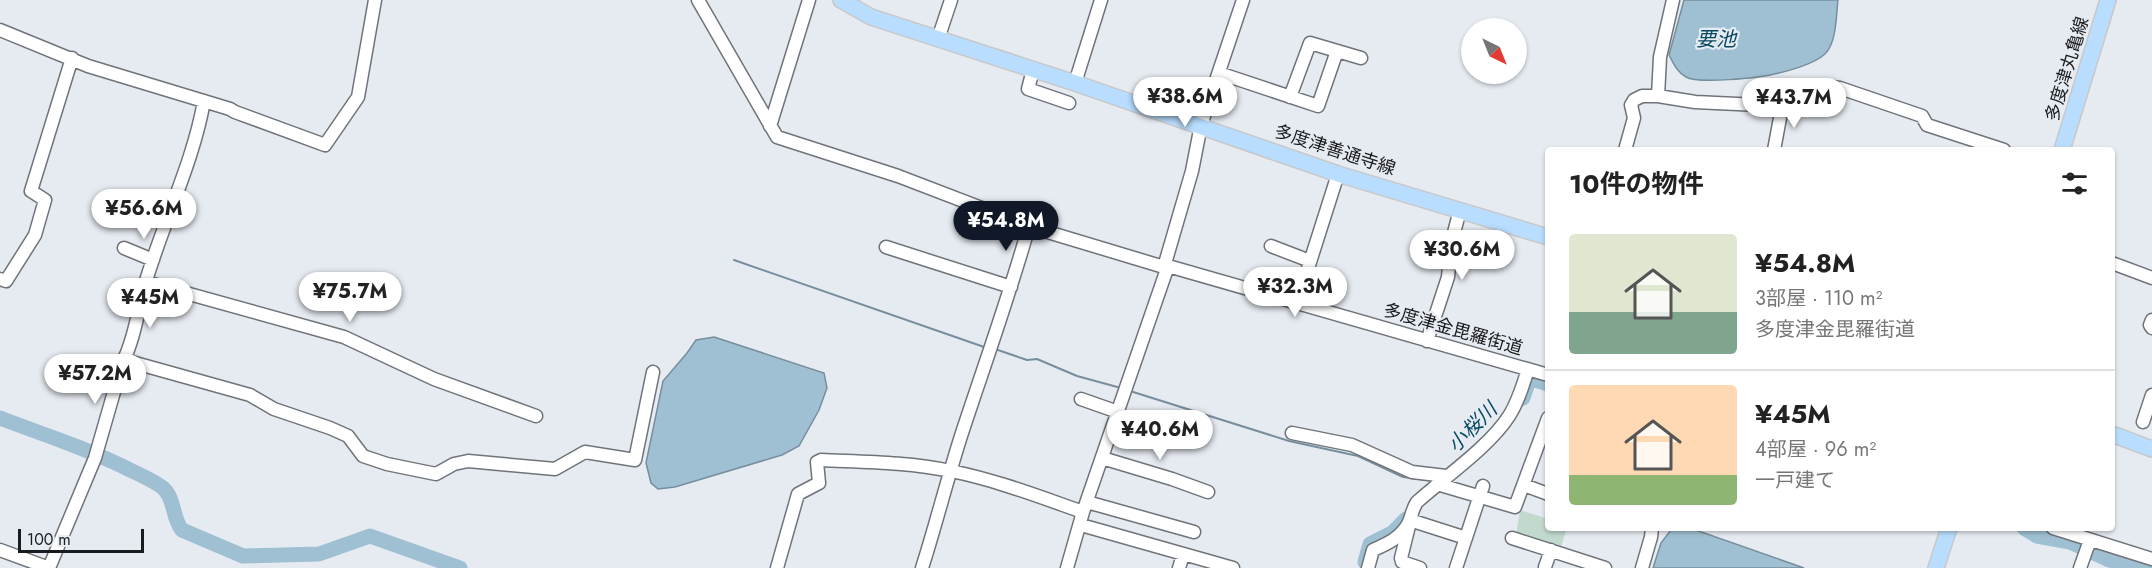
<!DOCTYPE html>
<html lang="ja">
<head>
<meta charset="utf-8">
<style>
	:root { --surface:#fff; --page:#f6f6f6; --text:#222; --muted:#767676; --line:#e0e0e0; --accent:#111827 }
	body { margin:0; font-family:Jost,"Noto Sans JP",sans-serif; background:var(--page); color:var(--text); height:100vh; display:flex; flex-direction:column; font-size:22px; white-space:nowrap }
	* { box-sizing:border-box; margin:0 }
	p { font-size:20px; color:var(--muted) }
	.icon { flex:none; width:33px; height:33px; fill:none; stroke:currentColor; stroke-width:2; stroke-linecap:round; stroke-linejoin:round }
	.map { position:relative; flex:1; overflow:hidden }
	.drawer { position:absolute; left:1545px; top:147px; width:570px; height:384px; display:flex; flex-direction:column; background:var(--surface); border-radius:6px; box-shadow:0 2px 4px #0004 }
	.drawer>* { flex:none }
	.needle { width:39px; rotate:137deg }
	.tools { position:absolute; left:1461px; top:18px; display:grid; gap:12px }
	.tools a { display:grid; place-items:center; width:66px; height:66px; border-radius:50%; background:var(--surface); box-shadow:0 2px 4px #0004; font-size:30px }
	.scale { position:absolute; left:18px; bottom:15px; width:126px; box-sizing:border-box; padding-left:6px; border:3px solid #1a1b1e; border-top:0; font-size:16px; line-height:21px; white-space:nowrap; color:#1a1b1e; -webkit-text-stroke:4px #e6ebf2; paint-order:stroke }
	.price { position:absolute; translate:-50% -51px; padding:0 14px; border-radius:21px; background:#fff; color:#222; font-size:20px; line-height:39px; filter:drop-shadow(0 2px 3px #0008) }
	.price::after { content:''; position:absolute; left:50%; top:36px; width:18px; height:14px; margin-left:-9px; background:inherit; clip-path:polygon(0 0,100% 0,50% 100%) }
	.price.active { background:var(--accent); color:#fff }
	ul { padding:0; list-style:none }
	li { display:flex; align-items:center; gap:18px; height:150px; padding:0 24px }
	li+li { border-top:2px solid var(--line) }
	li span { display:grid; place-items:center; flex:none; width:168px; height:120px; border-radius:6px; color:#555 }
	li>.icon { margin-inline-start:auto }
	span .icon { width:72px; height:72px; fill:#fffc; stroke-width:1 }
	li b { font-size:26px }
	h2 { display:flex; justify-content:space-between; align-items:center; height:72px; padding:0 24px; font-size:26px }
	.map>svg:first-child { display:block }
	.green { fill:#c2d9cd }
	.water { fill:#9fc0d2; stroke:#778e9c; stroke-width:1.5 }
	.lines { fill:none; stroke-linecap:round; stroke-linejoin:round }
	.stream { stroke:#778e9c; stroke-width:2 }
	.river { stroke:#9fc0d2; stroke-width:15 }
	.minor-casing { stroke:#6f737a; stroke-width:15 }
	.major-casing { stroke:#c8c8c9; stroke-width:18 }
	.minor { stroke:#fff; stroke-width:12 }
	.major { stroke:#b8ddfe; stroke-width:15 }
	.labels { text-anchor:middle; stroke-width:4.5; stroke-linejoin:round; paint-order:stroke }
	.street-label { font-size:18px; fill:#1a1b1e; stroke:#e6ebf2 }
	.water-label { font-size:20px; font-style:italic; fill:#064862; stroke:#e6ebf2 }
</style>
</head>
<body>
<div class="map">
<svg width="2152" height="568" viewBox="0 0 2152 568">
	<rect width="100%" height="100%" fill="#e6ebf2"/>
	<!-- green -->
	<path class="green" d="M1520,510L1548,519V528H1567L1560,550L1516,535Z"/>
	<!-- water -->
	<path class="water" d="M1684,0H1838C1836,15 1837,42 1825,54C1814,64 1789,71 1774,74C1759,78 1698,84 1686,77C1677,72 1674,64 1669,55Z
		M714,337L824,373L827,388L819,410L799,446L782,455L675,487L658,489L651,483L646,463L663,381L687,353L696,340Z
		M1679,528H1690L1804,568H1653L1661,543L1671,530Z"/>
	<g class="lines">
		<!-- stream -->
		<path class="stream" d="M734,260L987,348
			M995,349L1027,360L1037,359L1077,376L1121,388
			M1130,391L1289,441L1358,456L1403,477L1434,481"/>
		<!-- river -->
		<path class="river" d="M1523,398L1528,383L1532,379L1548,384
			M0,418C44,435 89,449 130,470C141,475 154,481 163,488C175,498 172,518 182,530L243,556L319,554L370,536L460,568
			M2024,528L2037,536L2070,542L2109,560L2145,568
			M1365,562L1370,544L1392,533L1406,519"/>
		<!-- minor casing -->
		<g class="minor-casing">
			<path id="minor" d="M698,0L777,137L898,176L1031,227L1164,267L1168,266L1548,375
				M0,30L88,66L230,109L235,112L325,145L358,97L375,0
				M938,39L951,0
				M1033,70L1028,89L1069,103
				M1219,73L1318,106L1337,51
				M1075,83L1101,0
				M1658,96L1660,57L1673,0
				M1290,97L1310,43L1361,58
				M770,126L809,0
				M1625,150L1634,118L1631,105L1634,100L1642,96H1658L1695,102L1758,105L1783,102L1830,87L1840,88L1922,116L1927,125L2004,150
				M1774,150L1783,102
				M1271,246L1310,261
				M886,247L1011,287
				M124,248L153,260
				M2112,263L2152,278
				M1164,267L1192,171L1201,125L1243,0
				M0,279L6,281L35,235L45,200L31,191L72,58
				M146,282L344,337L434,379L536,416
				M1297,303L1338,174
				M2152,320L2150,325L2152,328
				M1427,341L1448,277L1451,244L1460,210
				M122,364L128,361L250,395L274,409L330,428L348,436L363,456L387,464L436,474L454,464L468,461L555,469L585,452L635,460L653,372
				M1081,399L1118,412
				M2143,422L2152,395
				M1292,433L1352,445L1412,472L1446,476
				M1102,458L1172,479L1208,492
				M1437,484L1515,507L1548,418
				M1524,485L1548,494
				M1087,502L1194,532
				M1081,525L1233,568
				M2053,528L2152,559
				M1512,538L1605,568
				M0,550L49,568
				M1545,567L1551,550
				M49,568L95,458L122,364C135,338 138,309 146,281C164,220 193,163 204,101
				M777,568L798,494L819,483L817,462L821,460C864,462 908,462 951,471C996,480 1040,497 1083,512
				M922,568C936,524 947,480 961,436C984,366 1009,297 1029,226
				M1067,568L1083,512L1168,266
				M1179,568L1183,555
				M1368,568L1373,550C1387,544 1400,538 1408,524C1412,517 1411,511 1417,502C1445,477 1489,447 1509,416C1518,402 1523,385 1528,369
				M1420,568L1402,562L1401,558L1410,522H1416L1466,538
				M1456,568L1483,486
				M1642,568L1651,537L1652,528
				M2080,568L2090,540"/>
		</g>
		<!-- major casing -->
		<g class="major-casing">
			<path id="major" d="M841,0L871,17L1075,83L1338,174L1548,237
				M2062,150L2108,0
				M2112,434L2152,449
				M1936,568L1949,528"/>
		</g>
		<!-- minor -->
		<use href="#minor" class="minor"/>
		<!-- major -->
		<use href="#major" class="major"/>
	</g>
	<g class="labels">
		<!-- street labels -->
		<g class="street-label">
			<text transform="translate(2067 69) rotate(-73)" y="6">多度津丸亀線</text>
			<text transform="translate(1335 150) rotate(18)" y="6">多度津善通寺線</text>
			<text transform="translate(1453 329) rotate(16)" y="6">多度津金毘羅街道</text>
		</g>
		<!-- water labels -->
		<g class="water-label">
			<text x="1716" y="46">要池</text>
			<text transform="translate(1472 427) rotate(-45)" y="7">小桜川</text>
		</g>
	</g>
</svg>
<div class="tools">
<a><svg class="needle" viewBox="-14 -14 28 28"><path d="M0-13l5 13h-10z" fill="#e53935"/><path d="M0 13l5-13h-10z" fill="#767676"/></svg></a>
</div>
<div class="scale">100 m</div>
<b class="price" style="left:1185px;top:128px">¥38.6M</b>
<b class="price" style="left:1794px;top:129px">¥43.7M</b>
<b class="price" style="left:144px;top:240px">¥56.6M</b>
<b class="price active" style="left:1006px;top:252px">¥54.8M</b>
<b class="price" style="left:1462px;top:281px">¥30.6M</b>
<b class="price" style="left:1295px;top:318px">¥32.3M</b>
<b class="price" style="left:350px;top:323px">¥75.7M</b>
<b class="price" style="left:150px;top:329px">¥45M</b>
<b class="price" style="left:95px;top:405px">¥57.2M</b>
<b class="price" style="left:1160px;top:461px">¥40.6M</b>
<section class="drawer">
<h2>10件の物件<svg class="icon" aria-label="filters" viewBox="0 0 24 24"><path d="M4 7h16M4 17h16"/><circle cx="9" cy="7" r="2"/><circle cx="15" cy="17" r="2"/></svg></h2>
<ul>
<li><span style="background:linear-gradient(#dfe7d0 65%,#7fa58c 0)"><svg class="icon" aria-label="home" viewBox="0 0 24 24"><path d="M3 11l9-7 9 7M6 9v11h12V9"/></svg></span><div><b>¥54.8M</b><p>3部屋 · 110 m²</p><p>多度津金毘羅街道</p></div></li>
<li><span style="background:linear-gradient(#ffd9b3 75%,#8fb573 0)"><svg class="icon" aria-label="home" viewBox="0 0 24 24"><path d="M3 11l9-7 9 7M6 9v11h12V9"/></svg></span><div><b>¥45M</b><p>4部屋 · 96 m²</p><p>一戸建て</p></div></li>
</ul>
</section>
</div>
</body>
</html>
